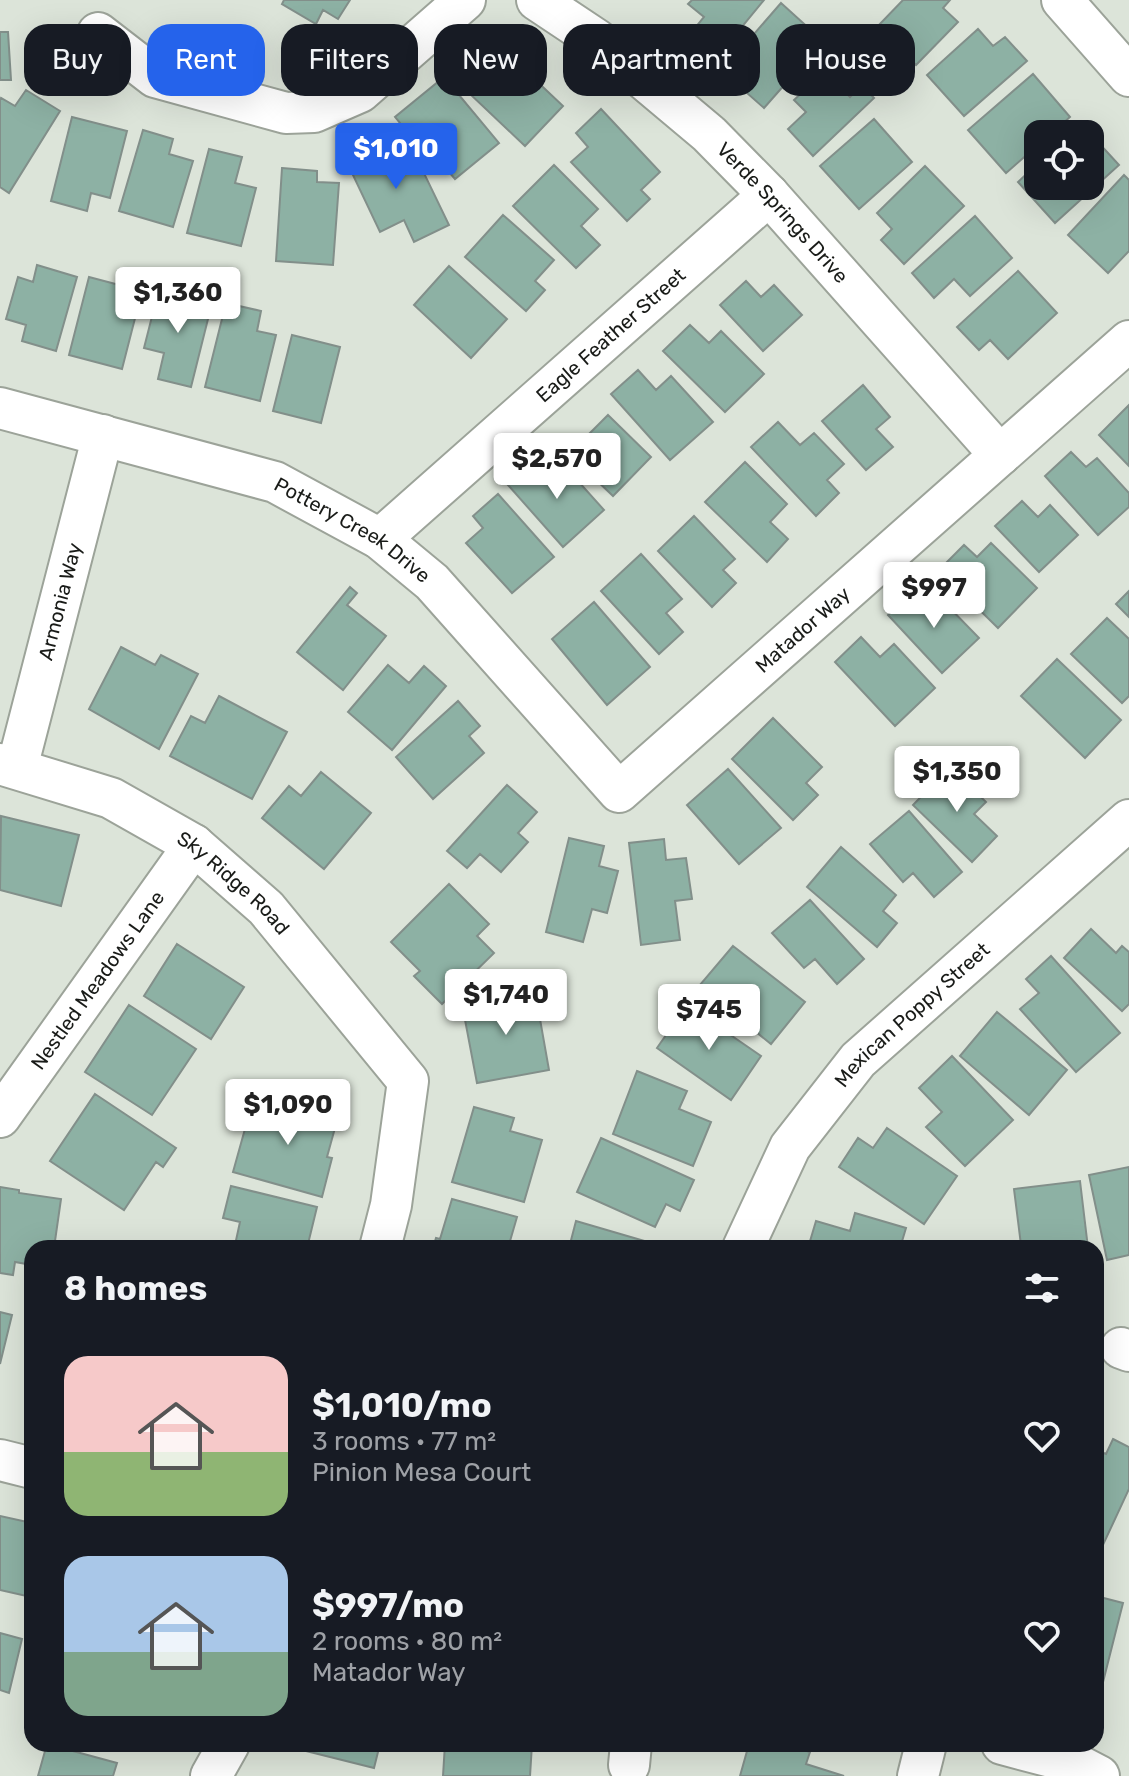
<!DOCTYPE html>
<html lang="en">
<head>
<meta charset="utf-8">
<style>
	:root { --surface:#171b24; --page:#20242c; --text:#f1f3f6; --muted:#9ea1a6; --accent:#2563eb }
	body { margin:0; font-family:Rubik,sans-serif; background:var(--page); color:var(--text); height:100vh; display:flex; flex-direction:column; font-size:30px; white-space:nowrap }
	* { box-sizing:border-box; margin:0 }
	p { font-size:26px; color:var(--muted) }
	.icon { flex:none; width:44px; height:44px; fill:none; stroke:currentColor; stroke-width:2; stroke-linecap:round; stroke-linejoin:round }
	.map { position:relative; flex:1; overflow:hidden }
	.details { position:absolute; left:24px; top:1240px; width:1080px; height:512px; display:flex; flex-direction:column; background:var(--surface); border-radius:24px; box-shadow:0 8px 32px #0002 }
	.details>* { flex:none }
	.banner { position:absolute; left:24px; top:24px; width:1082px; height:72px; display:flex; gap:16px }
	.tools { position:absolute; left:1024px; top:120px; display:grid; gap:16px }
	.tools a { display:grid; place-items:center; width:80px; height:80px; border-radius:16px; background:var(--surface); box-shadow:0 8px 32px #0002; font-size:40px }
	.price { position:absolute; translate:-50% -68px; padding:0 18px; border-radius:8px; background:#fff; color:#222; font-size:26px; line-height:52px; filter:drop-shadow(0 2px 4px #0008) }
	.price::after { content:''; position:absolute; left:50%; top:48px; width:24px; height:18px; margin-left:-12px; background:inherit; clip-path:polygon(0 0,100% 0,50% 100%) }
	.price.selected { background:var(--accent); color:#fff }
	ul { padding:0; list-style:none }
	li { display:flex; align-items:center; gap:24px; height:200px; padding:0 40px }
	li span { display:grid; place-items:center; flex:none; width:224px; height:160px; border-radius:24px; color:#555 }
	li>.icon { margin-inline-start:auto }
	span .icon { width:96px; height:96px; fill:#fffc; stroke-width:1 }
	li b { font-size:34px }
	h2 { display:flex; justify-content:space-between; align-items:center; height:96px; padding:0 40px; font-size:34px }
	.pill { padding:0 28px; border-radius:24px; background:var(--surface); box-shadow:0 8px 32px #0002; font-size:28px; line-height:72px }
	.pill.selected { background:var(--accent); color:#fff }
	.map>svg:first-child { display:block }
	.building { fill:#8db1a4; stroke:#828f8a; stroke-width:2 }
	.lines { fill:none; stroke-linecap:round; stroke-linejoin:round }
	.minor-casing { stroke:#9ca399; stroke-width:44 }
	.minor { stroke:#fff; stroke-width:40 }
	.labels { text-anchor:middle; stroke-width:7; stroke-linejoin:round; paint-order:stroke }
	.street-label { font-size:20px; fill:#191b18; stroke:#dce4d9 }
</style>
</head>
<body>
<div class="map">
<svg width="1129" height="1776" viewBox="0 0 1129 1776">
	<rect width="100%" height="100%" fill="#dce4d9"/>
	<!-- building -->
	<path class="building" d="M284,0H350L338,19L323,10L316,24L282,4Z
		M692,0H764L713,62L686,39L704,17L688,4Z
		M903,0H950L943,8L958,22L916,65L877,27Z
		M781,3L823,41L764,108L722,71Z
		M978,29L993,46L1005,37L1027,61L964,116L927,75Z
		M0,32H8L11,80H0Z
		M477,46L498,66L509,55L563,106L525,146L450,75Z
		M825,71L850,97L862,85L874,98L813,156L788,129L806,112L794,100Z
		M1033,74L1070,117L1051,134H1038V145L1006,173L968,130Z
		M444,77L499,143L455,179L433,153L428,157L395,117Z
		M26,90L60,111L9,193L0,187V100L1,98L15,106Z
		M601,109L660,172L641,190L650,199L627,221L571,162L588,147L576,133Z
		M72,117L127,131L110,198L91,193L87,211L51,201Z
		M874,119L912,162L859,209L820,166Z
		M143,130L173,139L169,154L193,161L173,227L119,211Z
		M374,139L385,162L407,152L416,172L422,169L449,225L414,242L404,220L380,232L343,154Z
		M1096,140L1119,165L1055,223L1018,182L1038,163V186H1090V146Z
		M209,149L242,157L235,183L256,188L241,246L187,233Z
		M554,165L598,209L581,226L600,245L576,268L513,206Z
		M925,166L964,206L904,264L881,240L892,229L877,213Z
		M282,168L317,171V182L339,183L333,265L276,261Z
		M1124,175L1129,180V251L1108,273L1068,235Z
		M503,215L554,260L535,281L545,290L526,311L465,257Z
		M975,216L1012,258L970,296L954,279L934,298L912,273Z
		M37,265L77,277L56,351L22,341L26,325L6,319L18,277L33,282Z
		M449,266L507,319L471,358L414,305Z
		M1018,271L1057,313L1008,359L990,340L979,350L957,327Z
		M89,277L142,291L122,369L69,355Z
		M746,281L761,297L774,285L802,315L763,351L720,305Z
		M159,289L212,303L191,387L158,379L164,353L144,348Z
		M226,303L261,311L257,331L276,335L260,401L205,387Z
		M690,325L709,343L721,331L764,374L725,412L663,351Z
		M292,335L340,347L321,423L273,411Z
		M638,370L656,390L671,376L713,422L670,460L611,394Z
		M863,385L890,417L876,429L893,447L866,470L822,421Z
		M1129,405V466L1099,435Z
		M608,415L651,457L613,496L569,454Z
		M778,422L800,445L814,433L844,464L827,480L839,493L816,516L751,447Z
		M1071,452L1086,467L1097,458L1129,493V507L1098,535L1045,476Z
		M560,461L604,510L563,547L508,485L531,466L541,478Z
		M745,462L787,504L770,522L788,539L767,562L705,502Z
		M498,494L554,557L512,593L466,543L483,528L473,516Z
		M1022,501L1038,517L1050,505L1078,535L1039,572L995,526Z
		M694,516L735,559L723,570L736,583L712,607L658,551Z
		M991,543L1037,588L998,628L939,570L964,545L977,557Z
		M641,554L682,599L666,613L683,632L659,654L601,591Z
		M350,587L357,593L347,605L386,636L343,690L297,652Z
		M914,591L928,607L939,597L979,638L942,673L888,615Z
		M1129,591V617L1116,604Z
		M594,602L650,667L607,705L552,639Z
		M1107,618L1129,639V696L1122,703L1071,654Z
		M861,637L880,657L894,644L935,688L895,726L835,662Z
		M121,647L155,665L161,655L198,674L159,749L89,709Z
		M1057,659L1121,720L1085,758L1021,696Z
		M388,665L409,683L424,666L446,686L392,750L348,712Z
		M219,696L287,732L252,799L170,756L191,716L205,723Z
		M458,701L480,726L469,736L484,753L433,799L396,757Z
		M773,718L822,767L806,783L818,795L793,820L732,759Z
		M950,767L986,802L974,814L997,836L972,862L913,805Z
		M728,769L781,828L739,864L687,805Z
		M321,772L371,813L324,869L262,818L289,786L301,796Z
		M507,785L537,812L518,833L528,842L501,872L480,854L467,868L447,851Z
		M909,811L962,872L934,897L913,873L903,882L870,844Z
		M1,816L79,835L61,906L0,890Z
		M569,838L604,846L599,866L618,871L607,913L592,909L583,942L546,932Z
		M664,839L666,860L686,858L692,899L675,901L680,940L641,945L629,843Z
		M841,847L896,895L883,911L897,923L877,947L807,887Z
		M449,884L489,924L477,936L494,953L442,1004L414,976L420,971L391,942Z
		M810,900L864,959L837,984L815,959L804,968L772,933Z
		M1091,929L1116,953L1122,946L1129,952V1004L1122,1011L1064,958Z
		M177,944L244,987L211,1039L144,996Z
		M733,946L805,1002L771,1044L699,986Z
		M1051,956L1120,1033L1076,1072L1020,1009L1039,993L1026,979Z
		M535,991L549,1070L477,1083L462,1004Z
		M129,1005L196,1049L152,1115L85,1072Z
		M687,1005L761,1056L731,1100L657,1048Z
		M997,1012L1067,1070L1029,1115L960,1056Z
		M952,1056L1013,1120L965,1166L926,1127L942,1112L919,1088Z
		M637,1071L687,1091L679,1109L711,1122L693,1166L613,1134Z
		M95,1094L176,1148L163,1167L156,1162L124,1210L50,1161Z
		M271,1099L338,1117L327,1157L332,1158L322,1197L233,1172L250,1111L266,1115Z
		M474,1107L514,1118L510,1131L542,1140L524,1202L452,1182Z
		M887,1128L957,1176L924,1224L839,1167L858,1138L873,1148Z
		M601,1138L694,1180L680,1211L666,1204L655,1227L577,1192Z
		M1129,1167V1255L1107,1260L1089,1175Z
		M1080,1181L1088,1248H1046L1045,1242L1021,1245L1014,1189Z
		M231,1186L317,1207L307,1248H247L235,1245L240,1222L223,1218Z
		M0,1187L19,1190V1193L61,1199L54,1248H32V1265L15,1262L13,1275L0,1273Z
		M452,1199L517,1217L508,1248H433L436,1238L440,1239Z
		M855,1213L906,1228L900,1248H808L816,1221L850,1231Z
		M576,1221L665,1247L664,1248H569Z
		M0,1312L12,1315L0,1364Z
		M1113,1439L1129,1447V1489L1102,1547L1096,1544V1450L1106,1454Z
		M0,1516L32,1523L31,1597L0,1590Z
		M1096,1596L1123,1603L1099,1698L1096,1697Z
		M0,1633L22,1639L9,1693L0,1690Z
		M47,1744L117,1763L113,1776H38Z
		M308,1744H380L374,1768L306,1751Z
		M445,1744H532L530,1776H443Z
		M749,1744H785L810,1752L806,1764L844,1776H740Z"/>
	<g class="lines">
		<!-- minor casing -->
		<g class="minor-casing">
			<g id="minor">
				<path id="s1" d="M537,0L597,40L709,134L769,195L1000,455"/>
				<path d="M1062,0L1129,76"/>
				<path d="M98,33L155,77L286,113L314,112L360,92L465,0"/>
				<path id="s2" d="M0,408L275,482L380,539L432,582L619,792L1129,341"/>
				<path id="s3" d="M380,539L769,195"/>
				<path id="s4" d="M0,764L111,798L194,845L266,908L408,1081L391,1205L380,1248"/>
				<path id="s5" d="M17,768L103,435"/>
				<path id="s6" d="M0,1117L194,845"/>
				<path id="s7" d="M743,1248L790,1147L858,1060L1129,820"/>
				<path d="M1121,1348L1129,1351"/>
				<path d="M0,1460L32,1468"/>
				<path d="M1002,1744L1074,1763L1099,1776"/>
				<path d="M629,1765L631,1744"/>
				<path d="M211,1776L229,1744"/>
				<path d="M918,1776L926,1744"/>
			</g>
		</g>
		<!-- minor -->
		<use href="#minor" class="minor"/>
	</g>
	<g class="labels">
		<!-- street labels -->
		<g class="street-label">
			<text dy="7" stroke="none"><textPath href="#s1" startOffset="326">Verde Springs Drive</textPath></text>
			<text dy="7" stroke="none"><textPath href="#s3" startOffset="308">Eagle Feather Street</textPath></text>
			<text dy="7" stroke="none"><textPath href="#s2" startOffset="376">Pottery Creek Drive</textPath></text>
			<text dy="7" stroke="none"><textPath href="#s5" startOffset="172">Armonia Way</textPath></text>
			<text dy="7" stroke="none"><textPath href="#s2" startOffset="998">Matador Way</textPath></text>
			<text dy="7" stroke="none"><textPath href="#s4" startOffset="266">Sky Ridge Road</textPath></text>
			<text dy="7" stroke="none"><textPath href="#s6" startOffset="168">Nestled Meadows Lane</textPath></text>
			<text dy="7" stroke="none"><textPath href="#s7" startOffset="292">Mexican Poppy Street</textPath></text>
		</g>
	</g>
</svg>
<div class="tools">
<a><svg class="icon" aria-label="locate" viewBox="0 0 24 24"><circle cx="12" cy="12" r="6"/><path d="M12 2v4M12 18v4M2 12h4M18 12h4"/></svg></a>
</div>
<b class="price selected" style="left:396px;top:191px">$1,010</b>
<b class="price" style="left:178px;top:335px">$1,360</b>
<b class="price" style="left:557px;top:501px">$2,570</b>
<b class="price" style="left:934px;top:630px">$997</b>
<b class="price" style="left:957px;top:814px">$1,350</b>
<b class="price" style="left:506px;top:1037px">$1,740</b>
<b class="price" style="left:709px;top:1052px">$745</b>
<b class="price" style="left:288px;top:1147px">$1,090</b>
<div class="banner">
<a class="pill">Buy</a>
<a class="pill selected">Rent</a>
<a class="pill">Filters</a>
<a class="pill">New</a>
<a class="pill">Apartment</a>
<a class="pill">House</a>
</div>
<section class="details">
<h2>8 homes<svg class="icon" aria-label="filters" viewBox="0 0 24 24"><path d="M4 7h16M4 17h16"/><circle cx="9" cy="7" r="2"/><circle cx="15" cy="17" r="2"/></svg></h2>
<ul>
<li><span style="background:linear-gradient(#f6c9c9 60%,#8fb573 0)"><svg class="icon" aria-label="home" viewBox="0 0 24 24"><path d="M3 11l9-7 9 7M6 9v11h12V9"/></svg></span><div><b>$1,010/mo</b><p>3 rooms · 77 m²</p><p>Pinion Mesa Court</p></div><svg class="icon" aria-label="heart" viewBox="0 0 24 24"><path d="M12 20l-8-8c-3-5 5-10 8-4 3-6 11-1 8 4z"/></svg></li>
<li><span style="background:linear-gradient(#a9c7e8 60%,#7fa58c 0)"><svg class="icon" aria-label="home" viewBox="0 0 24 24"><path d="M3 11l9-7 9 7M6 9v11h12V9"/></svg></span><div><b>$997/mo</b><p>2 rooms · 80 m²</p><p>Matador Way</p></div><svg class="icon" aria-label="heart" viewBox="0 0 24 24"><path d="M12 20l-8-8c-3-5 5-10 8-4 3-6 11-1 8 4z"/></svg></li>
</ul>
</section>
</div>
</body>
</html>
